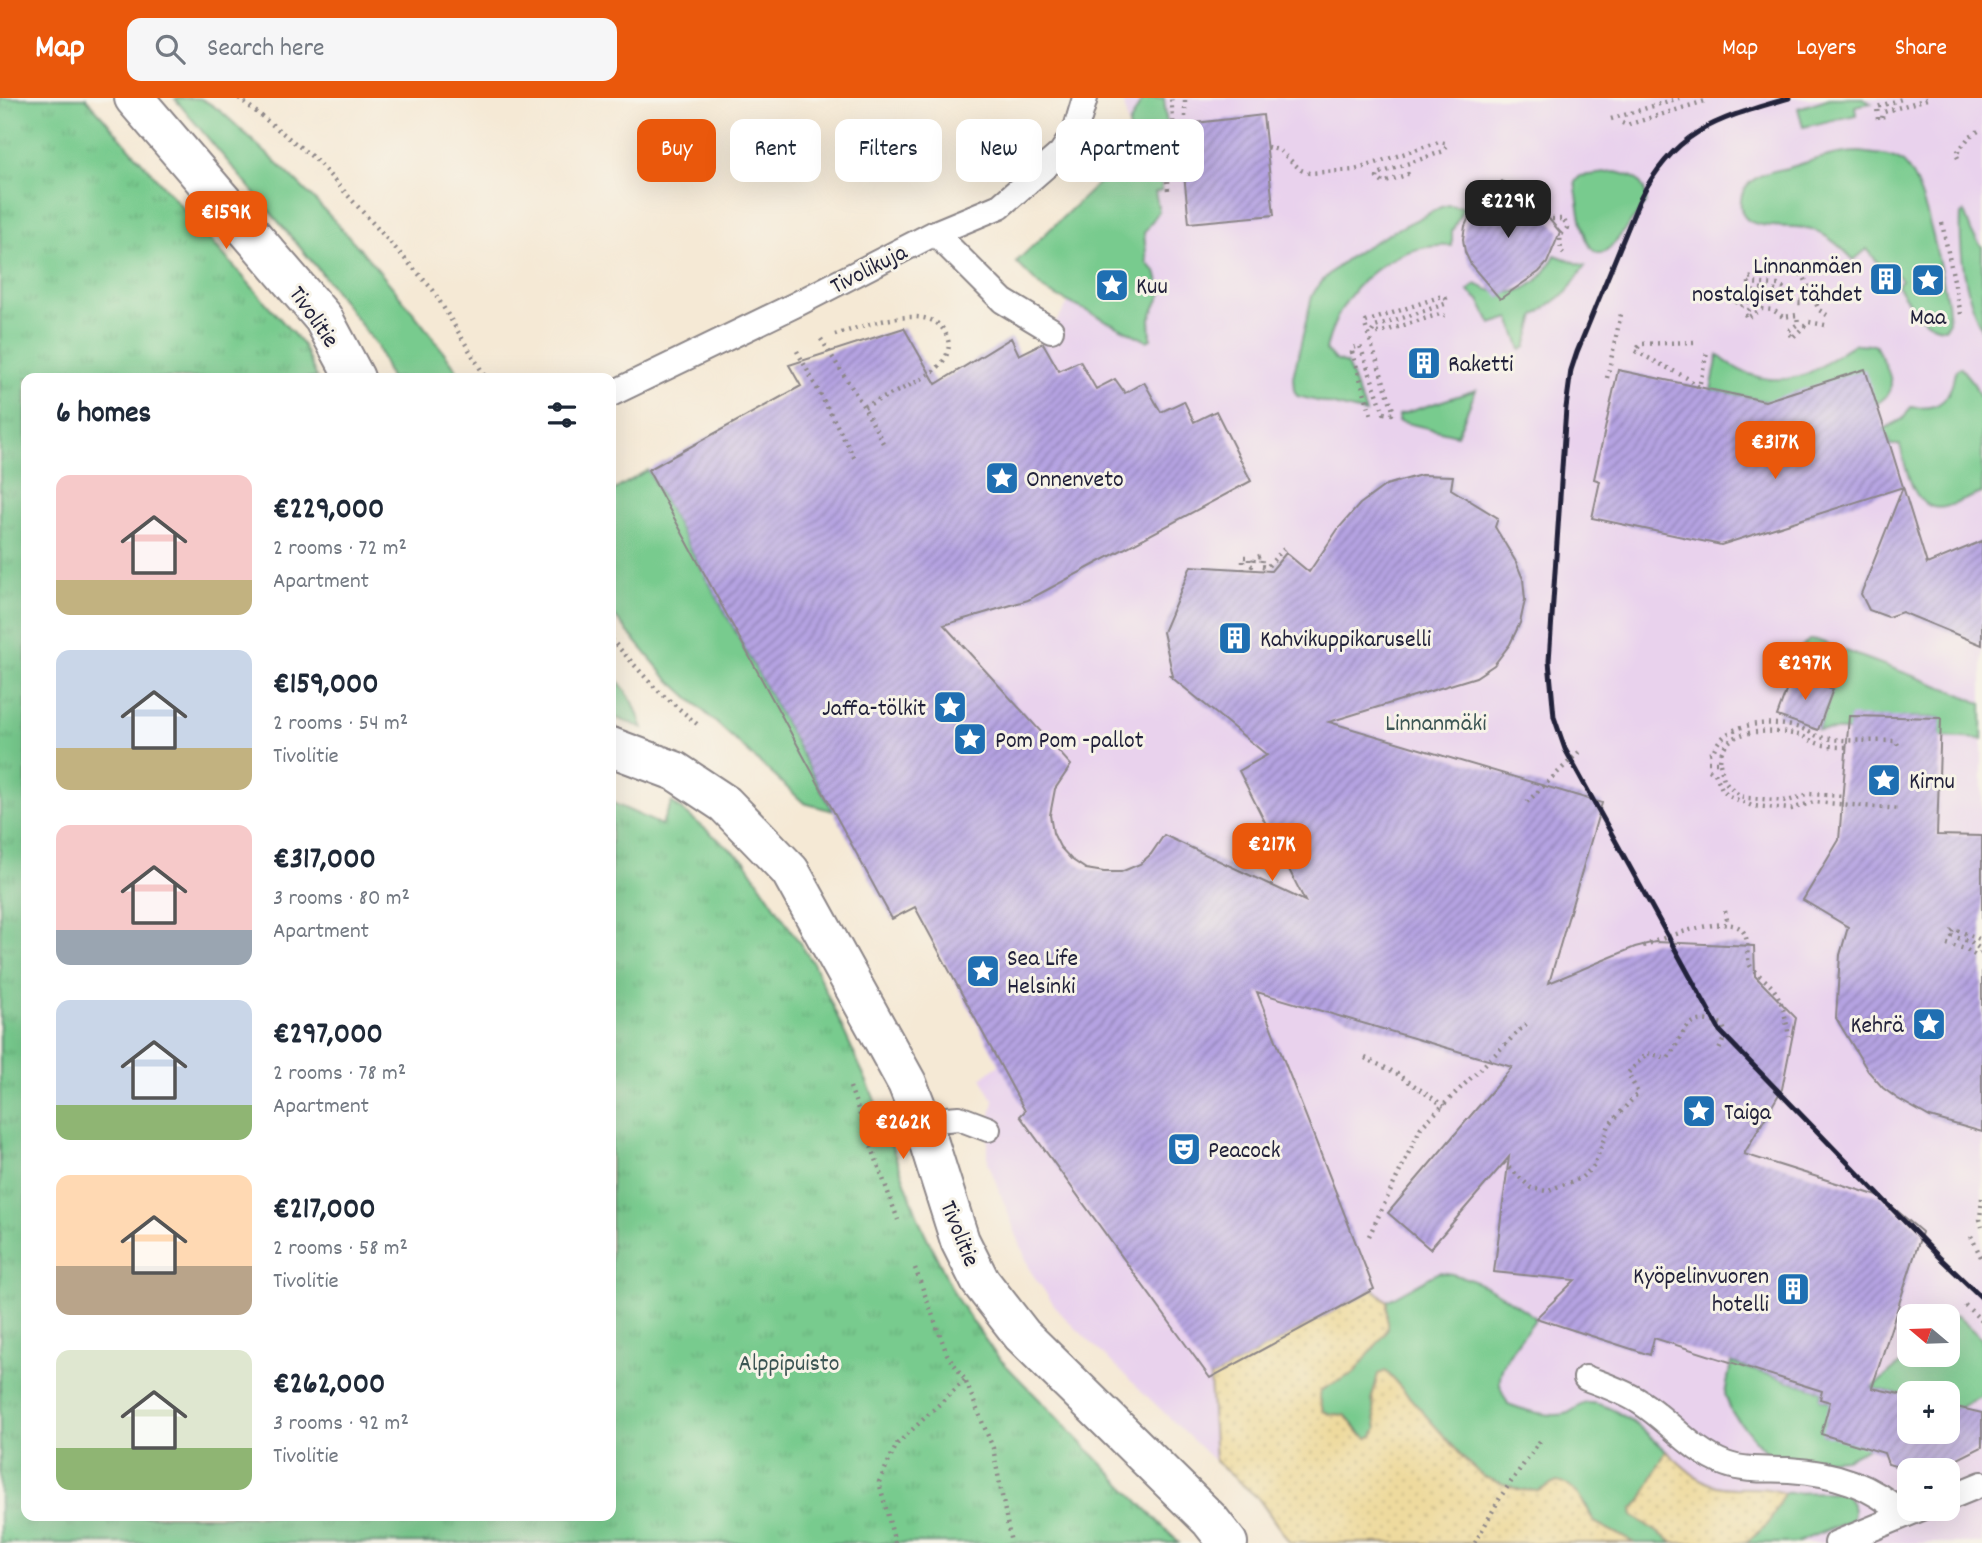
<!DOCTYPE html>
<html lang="en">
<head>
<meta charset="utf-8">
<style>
	:root { --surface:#fff; --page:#f6f6f7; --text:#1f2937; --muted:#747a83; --accent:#ea580c }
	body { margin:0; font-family:Dekko,sans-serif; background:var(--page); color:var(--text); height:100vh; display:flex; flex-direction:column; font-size:26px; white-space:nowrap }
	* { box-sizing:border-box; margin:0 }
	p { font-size:23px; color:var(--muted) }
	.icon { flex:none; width:38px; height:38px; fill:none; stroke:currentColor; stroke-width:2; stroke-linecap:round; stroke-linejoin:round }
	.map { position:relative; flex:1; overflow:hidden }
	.panel { position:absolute; left:21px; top:275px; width:595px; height:1148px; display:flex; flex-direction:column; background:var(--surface); border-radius:14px; box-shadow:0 7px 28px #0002 }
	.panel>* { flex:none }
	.banner { position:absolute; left:637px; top:21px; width:665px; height:63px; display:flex; gap:14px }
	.needle { width:46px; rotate:289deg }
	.buttons { position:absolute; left:1897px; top:1206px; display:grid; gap:14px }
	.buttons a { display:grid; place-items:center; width:63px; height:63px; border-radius:14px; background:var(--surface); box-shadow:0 7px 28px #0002; font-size:35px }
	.price { position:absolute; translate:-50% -60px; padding:0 16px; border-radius:14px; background:var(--accent); color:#fff; font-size:23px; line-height:46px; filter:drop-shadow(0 2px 4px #0008) }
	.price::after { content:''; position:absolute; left:50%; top:42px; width:21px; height:16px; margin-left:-10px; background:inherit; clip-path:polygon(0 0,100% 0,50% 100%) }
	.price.selected { background:#222; color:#fff }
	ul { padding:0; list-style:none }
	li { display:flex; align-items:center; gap:21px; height:175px; padding:0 35px }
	li span { display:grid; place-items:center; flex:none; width:196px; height:140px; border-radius:14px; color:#555 }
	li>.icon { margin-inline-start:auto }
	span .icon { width:84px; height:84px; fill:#fffc; stroke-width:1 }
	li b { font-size:30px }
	h2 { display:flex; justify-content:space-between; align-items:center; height:84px; padding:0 35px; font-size:30px }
	.pill { padding:0 24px; border-radius:14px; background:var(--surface); box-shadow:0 7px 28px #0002; font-size:24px; line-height:63px }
	.pill.selected { background:var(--accent); color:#fff }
	header { display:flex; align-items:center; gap:42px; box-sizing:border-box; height:98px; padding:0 35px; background:var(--accent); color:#fff }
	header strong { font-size:33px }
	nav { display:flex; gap:38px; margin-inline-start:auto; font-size:24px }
	.search { width:490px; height:63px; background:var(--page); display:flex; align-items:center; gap:18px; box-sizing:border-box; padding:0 24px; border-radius:14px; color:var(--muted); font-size:26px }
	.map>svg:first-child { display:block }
	.built { fill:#e9d2ed; fill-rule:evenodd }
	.grass { fill:#78cb8e; stroke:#4d7664; stroke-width:2 }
	.sand { fill:url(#sand-dots); stroke:#887e6c; stroke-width:2 }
	.park { fill:url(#park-tufts); stroke:#4d7664; stroke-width:2 }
	.building { fill:url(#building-hatch) }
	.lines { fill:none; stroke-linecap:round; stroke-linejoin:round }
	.lane-casing { stroke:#8c8688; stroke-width:28 }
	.street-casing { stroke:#8c8688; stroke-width:42 }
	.path { stroke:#8c8688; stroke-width:4.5; stroke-dasharray:2 5; stroke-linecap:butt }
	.lane { stroke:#fff; stroke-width:24 }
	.street { stroke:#fff; stroke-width:38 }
	.rail { stroke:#22223b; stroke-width:5 }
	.labels { text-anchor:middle; stroke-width:6; stroke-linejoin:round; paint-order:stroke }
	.poi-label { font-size:24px; fill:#22223b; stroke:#f7f3e8; text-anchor:start }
	.street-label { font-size:24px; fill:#22223b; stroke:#f7f3e8 }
	.park-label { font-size:24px; fill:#3c5554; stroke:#f7f3e8 }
</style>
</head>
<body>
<header>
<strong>Map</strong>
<div class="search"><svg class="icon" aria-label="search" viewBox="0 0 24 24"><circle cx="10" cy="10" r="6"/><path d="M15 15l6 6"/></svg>Search here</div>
<nav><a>Map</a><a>Layers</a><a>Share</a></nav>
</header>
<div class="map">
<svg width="1982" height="1445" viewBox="0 0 1982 1445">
	<defs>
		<pattern id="sand-dots" width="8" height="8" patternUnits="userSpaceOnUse" patternTransform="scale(1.75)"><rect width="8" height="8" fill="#eeda9e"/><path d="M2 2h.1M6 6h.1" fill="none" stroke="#ccbb89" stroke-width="1.8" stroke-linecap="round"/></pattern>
		<pattern id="park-tufts" width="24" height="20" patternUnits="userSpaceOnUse" patternTransform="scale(1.75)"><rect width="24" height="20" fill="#78cb8e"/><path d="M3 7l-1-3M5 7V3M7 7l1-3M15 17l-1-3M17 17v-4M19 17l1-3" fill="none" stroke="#68ae7b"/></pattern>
		<pattern id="building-hatch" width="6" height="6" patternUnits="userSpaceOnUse" patternTransform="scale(1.75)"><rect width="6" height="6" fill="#b5a3e2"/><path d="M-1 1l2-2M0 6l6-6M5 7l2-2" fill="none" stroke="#9384b8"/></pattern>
	</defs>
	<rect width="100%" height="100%" fill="#f7f3e8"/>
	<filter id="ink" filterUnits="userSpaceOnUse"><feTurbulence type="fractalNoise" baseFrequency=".0143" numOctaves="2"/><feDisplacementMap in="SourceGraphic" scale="14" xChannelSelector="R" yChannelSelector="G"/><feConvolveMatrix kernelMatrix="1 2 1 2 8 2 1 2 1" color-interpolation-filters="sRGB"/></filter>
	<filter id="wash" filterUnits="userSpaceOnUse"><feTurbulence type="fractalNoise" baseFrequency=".00686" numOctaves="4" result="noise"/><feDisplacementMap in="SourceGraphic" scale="28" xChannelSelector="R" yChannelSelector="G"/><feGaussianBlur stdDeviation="1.57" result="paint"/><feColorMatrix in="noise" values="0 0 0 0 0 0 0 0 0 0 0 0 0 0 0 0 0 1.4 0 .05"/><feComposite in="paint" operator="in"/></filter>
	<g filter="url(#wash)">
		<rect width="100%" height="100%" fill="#f5e9d5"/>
		<!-- built -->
		<path class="built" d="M1123,0H1982V1445H1290L1258,1400L1223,1371L1060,1215L1031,1174L988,1064V1031L994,1003L981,980L999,967L915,810L892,821L861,764L882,753L850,743L648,372L801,288L936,286L1011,240L1020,257L1043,245L1068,205L1044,192L1016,164L1107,77L1133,60ZM1909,1218H1948V1256H1909ZM1909,1295H1948V1334H1909ZM1909,1372H1948V1410H1909Z"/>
		<!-- grass -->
		<path class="grass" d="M180,0C187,0 195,0 201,1C221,10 238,30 255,45C333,114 401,195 463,280H390L377,248L319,172L175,1Z
			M1143,0H1164L1167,31L1166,47L1159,68L1162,92L1155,94L1159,113L1144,135L1147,165L1156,174L1162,195L1150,220L1151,241L1147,243L1044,192L1016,164L1107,77L1133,60L1129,27Z
			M1830,0H1863L1871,5L1855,8L1856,17L1803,29L1798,10Z
			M1860,54C1873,56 1891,56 1902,64C1924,80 1941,174 1947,203L1949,223L1945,230C1922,230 1909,204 1897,187L1902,182L1887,165L1882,170L1867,151L1854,162C1841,149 1828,137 1811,131C1790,124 1736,139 1741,102C1742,90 1750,83 1760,78C1769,73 1781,72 1791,69C1814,62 1836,54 1860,54Z
			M1615,74C1634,77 1647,84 1646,105L1611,149C1583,178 1578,97 1575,84L1580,78Z
			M1449,107L1464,109L1452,133V148C1390,143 1338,193 1326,252L1335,262L1347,266L1366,315L1297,298L1294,292L1293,279L1312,198C1334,157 1401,131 1441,109Z
			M1964,114L1972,135L1982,149V233C1965,195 1959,156 1961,116Z
			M1555,157L1585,168L1567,194L1535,218L1526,249L1521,252L1510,220L1491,226L1479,202L1468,193L1476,186C1511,206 1539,190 1555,157Z
			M1855,246L1875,247C1886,269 1904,291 1876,306L1765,303L1711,292L1718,257C1746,282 1784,290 1818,270C1831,263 1841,252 1855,246Z
			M1960,269L1974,286L1982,304V395C1970,399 1957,406 1945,409C1912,416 1906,368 1900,347H1890L1884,331L1903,321L1911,309C1934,312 1947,307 1953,283C1955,275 1954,273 1960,269Z
			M1476,292L1457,337L1398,323L1399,317Z
			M648,372L833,713L804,705L665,578L611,514V394Z
			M1809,542H1817L1956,594L1982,606V641L1940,639V620L1903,619V635L1818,632L1833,591L1792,577L1797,554Z
			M611,572L633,604L643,630L611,618Z
			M1439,1174C1477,1178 1505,1199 1536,1220C1524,1238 1498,1263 1500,1285C1500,1292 1505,1299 1508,1306C1524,1312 1551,1321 1568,1315C1575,1312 1579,1306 1587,1305C1612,1303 1649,1336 1666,1353L1641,1403L1632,1411L1633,1418L1674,1445H1634L1594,1424L1586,1407L1557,1384L1538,1393L1520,1392L1484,1379L1468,1365L1386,1273L1372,1299L1377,1330L1373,1338L1368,1340C1357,1334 1354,1325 1345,1317L1330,1316L1323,1313L1319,1296L1321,1292L1354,1274L1383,1237L1387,1230V1203Z
			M1956,1217L1982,1241V1297L1959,1310L1948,1307V1295H1909V1298L1872,1290L1910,1257L1948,1256V1224Z
			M1731,1265L1822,1293L1820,1301L1830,1304L1868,1350L1846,1361L1833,1362L1777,1361L1767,1356L1732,1315L1725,1296Z
			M1833,1394L1845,1396C1852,1405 1857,1411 1852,1422L1796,1445H1745L1758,1435L1784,1395Z"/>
		<!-- sand -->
		<path class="sand" d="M1374,1191L1387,1203V1230L1384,1237L1354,1275L1321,1292L1319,1296L1323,1313L1330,1316L1345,1317L1359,1335L1368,1340L1373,1338L1377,1330L1372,1299L1378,1276L1386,1273L1468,1365L1484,1379L1520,1392L1538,1393L1557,1384L1566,1386L1579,1397L1594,1424L1634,1445H1290L1258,1400L1215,1363L1210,1280Z
			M1666,1353C1680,1365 1697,1384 1717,1388C1741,1393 1759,1386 1784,1395L1769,1425L1745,1445H1674L1633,1418L1632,1411L1641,1403Z"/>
		<!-- park -->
		<path class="park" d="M0,0H86L303,247L317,280H26V1418H611V704L661,727L672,704L745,763L813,865L872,995L921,1127L957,1201L996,1257L1179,1445H0Z"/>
		<g id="blocks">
			<!-- building -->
			<path class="building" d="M1263,17L1274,117L1189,125L1179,27Z
				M1502,83L1539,109L1560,134L1547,165L1539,174L1500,201L1471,167L1465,154L1463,141L1465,128L1471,115Z
				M904,230L936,286L1011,240L1019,257L1043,245L1059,273L1080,263L1096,291L1115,281L1125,295L1144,284L1161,314L1184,303L1194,324L1216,313L1251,383L1028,502L944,527L1071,667L1055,691L1050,717L1053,735L1060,749L1071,761L1086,771L1104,774H1121L1140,766L1151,756L1164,737L1305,803L1239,673L1267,657L1170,578H1173L1163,534L1191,468L1271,473L1286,455L1309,474L1338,431L1360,406L1386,387L1421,377L1453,378L1451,391L1498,420L1495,429L1516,464L1523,481L1525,502L1520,525L1510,546L1494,567L1476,579L1329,624L1602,705L1549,885L1635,849L1655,844L1754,848L1755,878L1796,920L1782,991L1744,1056L1881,1099L1922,1134L1872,1290L1909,1298V1334H1948V1307L1982,1315V1349L1936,1372H1909L1888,1366L1884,1355L1821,1336L1830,1304L1820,1301L1822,1293L1654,1240L1650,1257L1536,1220L1575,1182L1494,1174L1509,1059L1430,1151L1388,1115L1512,969L1257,894L1374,1191L1210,1280L1020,1018L1025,1013L915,809L892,821L648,372L801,288L789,267Z
				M1865,271L1890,347L1927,466L1982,443V547L1902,514L1888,519L1869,512L1861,496L1903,389L1721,447L1592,420L1600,383L1594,381L1618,272L1765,303Z
				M1792,577L1833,591L1818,632L1777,618Z
				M1849,618L1941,620L1937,737L1982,738V1034L1930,1019L1898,1001L1883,990L1868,973L1836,920L1840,857L1848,829L1803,802L1839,742Z"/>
		</g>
	</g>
	<g filter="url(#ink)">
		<use href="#blocks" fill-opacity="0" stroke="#8c8688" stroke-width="2"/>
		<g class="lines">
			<!-- lane casing -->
			<g class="lane-casing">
				<path id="lane" d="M935,135L1003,203L1051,232
					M611,296L797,206L935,135L1000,108L1061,55L1075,34L1085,0
					M922,1023L959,1020L988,1031
					M1586,1280C1604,1287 1623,1293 1640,1304C1670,1323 1691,1353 1726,1366C1745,1373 1768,1371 1789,1372C1836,1375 1870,1387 1905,1417
					M1948,1400L1982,1386
					M1837,1445L1922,1410"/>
			</g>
			<!-- street casing -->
			<g class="street-casing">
				<path id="street" d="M134,0L323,220L355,280
					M611,649L675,673L725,706L790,773L907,985L922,1023L960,1143L980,1183L1022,1237L1210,1422L1228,1445"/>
			</g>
			<!-- path -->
			<path class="path" d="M239,0L315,61L433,192L486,280
				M1882,20L1884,14L1930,0
				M1611,21L1679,0
				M1878,21L1877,9L1905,0
				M1622,25L1627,27L1705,3
				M1185,26V0
				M1267,49L1279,52L1301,72L1309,75L1355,72L1439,44L1445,45L1447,48L1444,53L1378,76L1377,80L1383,85L1408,76L1411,79
				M1958,60L1956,56L1970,38L1982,31
				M1168,92L1165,66L1175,43L1171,0
				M1552,121H1564L1567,130L1560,138L1561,153L1564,156
				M1942,125L1962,221
				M1825,227L1809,224L1792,240L1788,233L1798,226L1797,217L1783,219L1773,212L1762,211L1747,220L1745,216L1756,204L1751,201L1741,209L1737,204C1750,193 1765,187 1781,195C1789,200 1793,206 1802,205V201L1778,187L1749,185V180C1763,177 1765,179 1772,168C1783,167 1796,172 1804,179L1819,212L1827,217
				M835,237C862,229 937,198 948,242C951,253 944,264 936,271C921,284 884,299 864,309
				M821,241L864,309L883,345
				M1694,244L1641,246L1635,253L1687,280L1699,289L1707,254
				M797,253L855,361
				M1607,280L1621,216
				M1371,316L1352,254L1353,250L1360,248L1384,315L1392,316L1393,312L1365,227L1366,224L1442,198L1446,201L1445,206L1375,229L1372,234L1379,235L1440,216L1445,218
				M1243,472V459H1249V466L1252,468L1254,460L1260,458L1262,460L1261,468L1267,469L1284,451
				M611,541L656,591L697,626
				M1709,655L1713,654C1725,622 1772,622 1800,630C1809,633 1816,639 1825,640C1848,644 1873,642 1896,643L1898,647
				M1708,664H1720C1721,627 1774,632 1799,637C1808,640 1815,646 1825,647C1832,649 1840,649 1847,649
				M1720,665L1724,682L1729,688L1740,698L1748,700L1788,703L1809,696L1844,698
				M1709,672L1715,675L1722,691L1729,698L1752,708L1791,711L1814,704L1901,711
				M1527,704L1579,654
				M1981,766H1982
				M1725,813L1728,826
				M1947,846L1965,851L1975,857L1980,855V851L1971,844L1952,838L1950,835L1954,831L1982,842
				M1643,848C1661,841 1727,815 1742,832C1751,842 1744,858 1751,869C1756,876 1765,881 1771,888C1783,902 1786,921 1789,939
				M1365,960L1396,975L1444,1008
				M850,989L898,1122
				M1504,1065L1531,1090L1546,1093L1581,1080L1594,1068L1609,1027L1638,995L1628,975L1647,955L1668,960C1686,935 1683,914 1722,926L1726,936L1719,952
				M1982,1100L1980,1121L1982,1129
				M1369,1138L1421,1029L1528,924
				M1971,1138L1982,1161
				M915,1170L947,1256L965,1282L993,1350L1011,1445
				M1980,1194L1982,1196
				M1965,1207L1982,1223
				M895,1445L879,1384L897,1346L965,1282
				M1475,1445L1501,1398L1540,1343"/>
			<!-- lane -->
			<use href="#lane" class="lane"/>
			<!-- street -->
			<use href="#street" class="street"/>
			<!-- rail -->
			<path class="rail" d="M1789,0C1718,21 1675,31 1639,103L1577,254L1571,272L1566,310L1549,563L1554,619L1565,651L1720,933L1939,1159L1982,1200"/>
		</g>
	</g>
	<!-- icons -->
	<defs>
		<g id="building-square" transform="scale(1.75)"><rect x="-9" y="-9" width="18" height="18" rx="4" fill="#1f6fb2" stroke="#f7f3e8"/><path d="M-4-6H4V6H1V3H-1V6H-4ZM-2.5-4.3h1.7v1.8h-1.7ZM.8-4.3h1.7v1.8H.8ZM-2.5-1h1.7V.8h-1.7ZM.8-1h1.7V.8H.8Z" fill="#fff"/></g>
		<g id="sight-square" transform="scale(1.75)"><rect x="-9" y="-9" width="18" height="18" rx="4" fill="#1f6fb2" stroke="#f7f3e8"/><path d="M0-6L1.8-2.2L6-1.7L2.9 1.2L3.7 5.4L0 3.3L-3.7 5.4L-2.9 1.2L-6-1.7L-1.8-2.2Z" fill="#fff"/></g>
		<g id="theatre-square" transform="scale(1.75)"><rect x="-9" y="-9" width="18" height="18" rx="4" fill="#1f6fb2" stroke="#f7f3e8"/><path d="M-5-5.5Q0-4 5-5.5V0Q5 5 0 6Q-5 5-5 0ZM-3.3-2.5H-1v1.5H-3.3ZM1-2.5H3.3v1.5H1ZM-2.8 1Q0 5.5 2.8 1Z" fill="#fff"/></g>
	</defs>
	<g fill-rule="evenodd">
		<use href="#building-square" x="1886" y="181"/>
		<use href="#sight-square" x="1928" y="182"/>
		<use href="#sight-square" x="1112" y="187"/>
		<use href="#building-square" x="1424" y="265"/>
		<use href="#sight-square" x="1002" y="380"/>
		<use href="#building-square" x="1235" y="540"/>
		<use href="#sight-square" x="950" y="609"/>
		<use href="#sight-square" x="970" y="641"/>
		<use href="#sight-square" x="1884" y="682"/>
		<use href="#sight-square" x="983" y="873"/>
		<use href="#sight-square" x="1929" y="926"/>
		<use href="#sight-square" x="1699" y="1013"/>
		<use href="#theatre-square" x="1184" y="1051"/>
		<use href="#building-square" x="1793" y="1191"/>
	</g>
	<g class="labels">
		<!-- poi labels -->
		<g class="poi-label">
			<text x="1862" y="175" text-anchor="end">Linnanmäen<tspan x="1862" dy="28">nostalgiset tähdet</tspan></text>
			<text x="1136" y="195">Kuu</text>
			<text x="1928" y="226" text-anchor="middle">Maa</text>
			<text x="1448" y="273">Raketti</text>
			<text x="1026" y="388">Onnenveto</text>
			<text x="1260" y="548">Kahvikuppikaruselli</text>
			<text x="926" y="617" text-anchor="end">Jaffa-tölkit</text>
			<text x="995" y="649">Pom Pom -pallot</text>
			<text x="1909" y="690">Kirnu</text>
			<text x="1007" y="867">Sea Life<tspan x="1007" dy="28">Helsinki</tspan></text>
			<text x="1904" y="934" text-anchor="end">Kehrä</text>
			<text x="1724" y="1021">Taiga</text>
			<text x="1208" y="1059">Peacock</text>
			<text x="1769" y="1185" text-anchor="end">Kyöpelinvuoren<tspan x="1769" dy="28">hotelli</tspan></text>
		</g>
		<!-- street labels -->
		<g class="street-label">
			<text transform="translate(868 170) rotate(-27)" y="8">Tivolikuja</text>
			<text transform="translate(315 218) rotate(55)" y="8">Tivolitie</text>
			<text transform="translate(961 1135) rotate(68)" y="8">Tivolitie</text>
		</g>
		<!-- park labels -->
		<g class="park-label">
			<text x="1436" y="632">Linnanmäki</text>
			<text x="789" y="1272">Alppipuisto</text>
		</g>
	</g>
</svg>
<div class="buttons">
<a><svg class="needle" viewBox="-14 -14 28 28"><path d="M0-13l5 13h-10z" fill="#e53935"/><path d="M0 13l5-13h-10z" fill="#747a83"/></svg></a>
<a>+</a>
<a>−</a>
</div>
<b class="price selected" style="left:1508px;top:142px">€229K</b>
<b class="price" style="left:226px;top:153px">€159K</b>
<b class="price" style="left:1775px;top:383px">€317K</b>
<b class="price" style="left:1805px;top:604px">€297K</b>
<b class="price" style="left:1272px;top:785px">€217K</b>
<b class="price" style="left:903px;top:1063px">€262K</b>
<div class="banner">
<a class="pill selected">Buy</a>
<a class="pill">Rent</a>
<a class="pill">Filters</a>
<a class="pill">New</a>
<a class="pill">Apartment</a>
</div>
<section class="panel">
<h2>6 homes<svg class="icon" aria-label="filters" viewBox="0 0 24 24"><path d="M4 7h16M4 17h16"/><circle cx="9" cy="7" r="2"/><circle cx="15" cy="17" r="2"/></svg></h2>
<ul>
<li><span style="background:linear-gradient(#f6c9c9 75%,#c2b280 0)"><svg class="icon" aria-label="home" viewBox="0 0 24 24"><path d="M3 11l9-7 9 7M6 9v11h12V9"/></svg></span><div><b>€229,000</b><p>2 rooms · 72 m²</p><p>Apartment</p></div></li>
<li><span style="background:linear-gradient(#c9d6e8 70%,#c2b280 0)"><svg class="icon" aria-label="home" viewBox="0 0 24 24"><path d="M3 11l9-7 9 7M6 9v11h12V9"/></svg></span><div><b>€159,000</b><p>2 rooms · 54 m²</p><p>Tivolitie</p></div></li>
<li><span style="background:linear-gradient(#f6c9c9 75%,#9aa5b1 0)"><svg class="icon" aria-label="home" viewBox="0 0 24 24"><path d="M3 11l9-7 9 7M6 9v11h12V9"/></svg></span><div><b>€317,000</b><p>3 rooms · 80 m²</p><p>Apartment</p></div></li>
<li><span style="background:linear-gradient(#c9d6e8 75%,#8fb573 0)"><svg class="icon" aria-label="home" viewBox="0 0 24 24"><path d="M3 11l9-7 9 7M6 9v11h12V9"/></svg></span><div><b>€297,000</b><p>2 rooms · 78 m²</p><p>Apartment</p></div></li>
<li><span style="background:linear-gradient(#ffd9b3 65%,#b9a48a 0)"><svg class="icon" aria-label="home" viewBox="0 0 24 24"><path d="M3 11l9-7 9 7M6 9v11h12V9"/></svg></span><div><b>€217,000</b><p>2 rooms · 58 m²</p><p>Tivolitie</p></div></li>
<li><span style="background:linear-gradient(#dfe7d0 70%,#8fb573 0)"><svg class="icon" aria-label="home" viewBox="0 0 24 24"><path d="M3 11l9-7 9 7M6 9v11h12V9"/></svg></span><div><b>€262,000</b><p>3 rooms · 92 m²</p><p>Tivolitie</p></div></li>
</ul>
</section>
</div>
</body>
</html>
